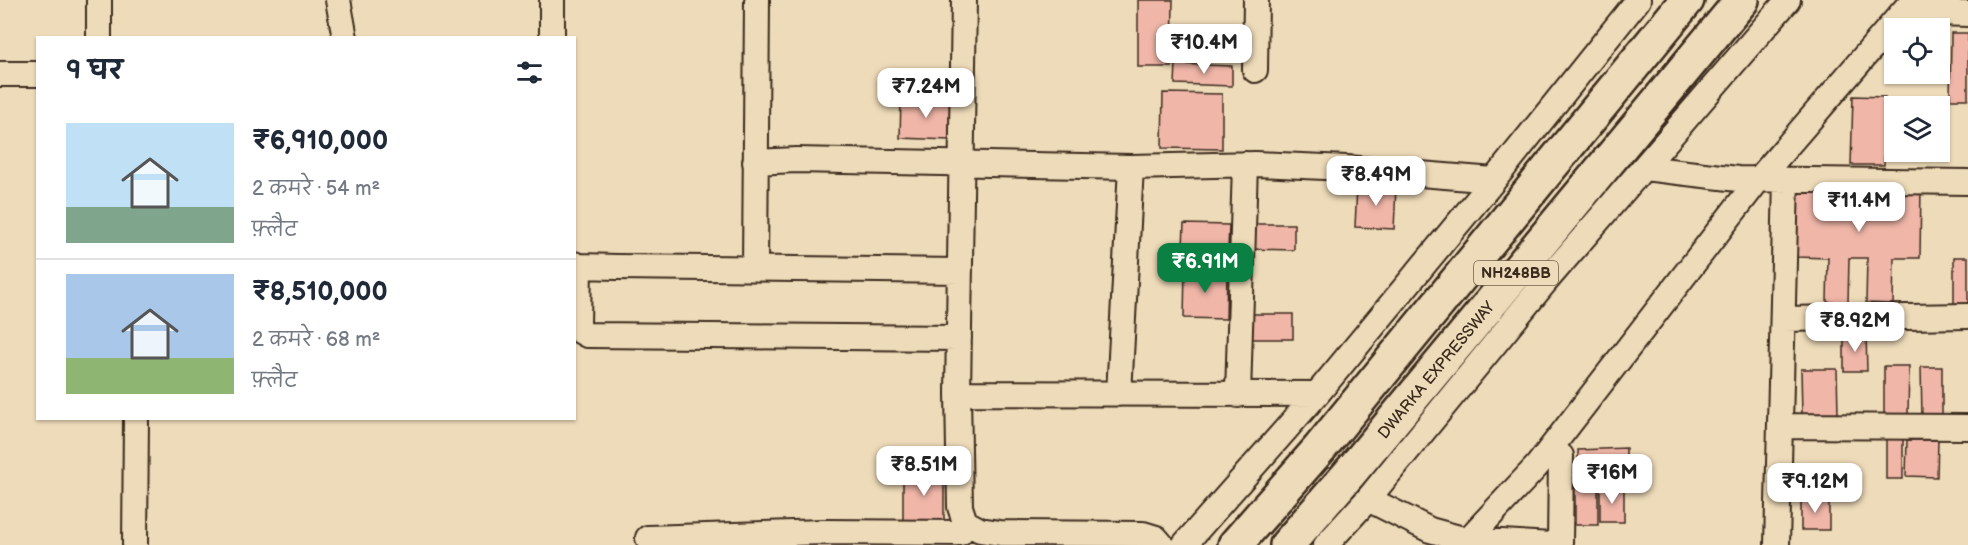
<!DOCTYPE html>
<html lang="hi">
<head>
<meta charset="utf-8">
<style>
	:root { --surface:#fff; --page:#f6f6f7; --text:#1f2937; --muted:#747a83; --line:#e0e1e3; --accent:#0b8043 }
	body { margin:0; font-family:"Balsamiq Sans","Playpen Sans Deva",sans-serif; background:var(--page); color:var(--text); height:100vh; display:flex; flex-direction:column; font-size:22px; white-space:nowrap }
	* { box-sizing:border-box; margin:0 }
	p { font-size:20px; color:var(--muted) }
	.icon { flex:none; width:33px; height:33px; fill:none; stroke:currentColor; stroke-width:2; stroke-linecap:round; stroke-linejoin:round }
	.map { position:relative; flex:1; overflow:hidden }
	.side { position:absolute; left:36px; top:36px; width:540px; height:384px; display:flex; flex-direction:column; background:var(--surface); border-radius:0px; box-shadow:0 2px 4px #0004 }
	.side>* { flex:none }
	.controls { position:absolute; left:1884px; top:18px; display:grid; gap:12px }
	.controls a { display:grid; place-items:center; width:66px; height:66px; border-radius:0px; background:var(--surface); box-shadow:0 2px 4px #0004; font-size:30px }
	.price { position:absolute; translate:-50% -51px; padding:0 14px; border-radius:12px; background:#fff; color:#222; font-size:20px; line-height:39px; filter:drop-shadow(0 2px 3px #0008) }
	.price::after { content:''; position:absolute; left:50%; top:36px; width:18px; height:14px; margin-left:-9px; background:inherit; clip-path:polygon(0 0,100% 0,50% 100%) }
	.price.on { background:var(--accent); color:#fff }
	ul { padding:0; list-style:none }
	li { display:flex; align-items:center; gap:18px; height:150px; padding:0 30px }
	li+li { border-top:2px solid var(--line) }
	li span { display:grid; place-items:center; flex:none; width:168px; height:120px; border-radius:0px; color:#555 }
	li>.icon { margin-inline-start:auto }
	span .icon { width:72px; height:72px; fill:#fffc; stroke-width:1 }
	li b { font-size:26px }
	h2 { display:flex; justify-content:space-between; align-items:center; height:72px; padding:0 30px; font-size:26px }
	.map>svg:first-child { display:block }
	.building { fill:#f0b6a8; stroke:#3b2a1e; stroke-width:1.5 }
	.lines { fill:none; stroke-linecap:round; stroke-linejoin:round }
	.minor-casing { stroke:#3b2a1e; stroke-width:28 }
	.highway-casing { stroke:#3b2a1e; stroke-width:38 }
	.minor { stroke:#eedbb9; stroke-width:24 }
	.highway { stroke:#eedbb9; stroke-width:33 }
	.labels { text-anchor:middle; stroke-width:6; stroke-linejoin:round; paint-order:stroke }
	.shield { fill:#eedbb9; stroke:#715f4c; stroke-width:1.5 }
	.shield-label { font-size:15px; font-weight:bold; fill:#3b2a1e }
	.street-label { font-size:16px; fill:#3b2a1e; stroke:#eedbb9 }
</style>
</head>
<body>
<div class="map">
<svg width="1968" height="545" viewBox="0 0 1968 545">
	<rect width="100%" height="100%" fill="#eedbb9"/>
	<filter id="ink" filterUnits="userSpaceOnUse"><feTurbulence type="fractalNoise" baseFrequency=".0167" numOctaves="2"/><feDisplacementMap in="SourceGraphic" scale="12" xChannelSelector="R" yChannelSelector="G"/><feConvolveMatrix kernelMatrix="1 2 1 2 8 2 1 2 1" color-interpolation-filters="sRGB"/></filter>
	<g filter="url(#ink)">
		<!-- building -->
		<path class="building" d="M1138,0H1173L1172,67H1138Z
			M1951,33H1968V99H1950Z
			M1176,64L1232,66V86L1175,84Z
			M1163,93L1222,94V149L1162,148Z
			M1853,96L1885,97L1884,165H1851Z
			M901,98L951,100L950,140L900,138Z
			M1797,184L1921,185L1920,258H1894L1893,304L1866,303L1867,258H1849L1848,303L1827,302L1828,258L1797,257Z
			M1357,185L1396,187L1394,229L1355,227Z
			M1184,224L1229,225L1228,248L1183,247Z
			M1247,224H1294V250L1246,249Z
			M1954,257H1968V309H1954Z
			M1185,268L1227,270L1226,319L1184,318Z
			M1249,314H1293V339H1249Z
			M1844,334H1866L1867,371H1844Z
			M1884,366H1909L1908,415H1884Z
			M1921,367H1942V417H1922Z
			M1801,369H1837L1838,414L1802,415Z
			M1886,434H1903V479H1886Z
			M1907,440H1938L1937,477L1906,476Z
			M1626,448V467L1578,469V450Z
			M903,473H944V520H903Z
			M1575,486H1598V525H1575Z
			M1600,488H1624V522H1600Z
			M1801,498H1829V530H1801Z"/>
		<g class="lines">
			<!-- minor casing -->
			<g class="minor-casing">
				<path id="minor" d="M338,0L345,38
					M964,0L958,393L960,507L965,522L980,530L1000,533L1143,534L1156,538L1162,545
					M1904,12L1968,14
					M99,38V0
					M552,38V0
					M1255,70L1256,0
					M0,74H38
					M755,162L796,160L1131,167L1255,164L1347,168L1494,180
					M1644,168L1738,179L1968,182
					M574,264L579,266L617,267L960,271
					M579,266L578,324L580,331L587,335L959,338
					M755,268L757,0
					M1783,319L1968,316
					M958,393L1317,394
					M1119,394L1131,167
					M1238,395L1245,164
					M1780,426L1968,427
					M1368,499L1430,530L1467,540L1552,545
					M648,538L823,532L960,533
					M135,545L136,418
					M1184,545L1317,394L1494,180L1638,0
					M1326,545L1368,499L1546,281L1788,0
					M1463,545L1537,466L1758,180L1913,0
					M1560,545L1561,456
					M1777,545L1786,180"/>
			</g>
			<!-- highway casing -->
			<g class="highway-casing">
				<g id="highway">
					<path d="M1235,545L1320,448L1687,0"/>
					<path id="s1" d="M1287,545L1349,474L1742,0"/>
				</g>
			</g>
			<!-- minor -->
			<use href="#minor" class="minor"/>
			<!-- highway -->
			<use href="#highway" class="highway"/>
		</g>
	</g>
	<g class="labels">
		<!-- shield labels -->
		<rect class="shield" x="1474" y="261" width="84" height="24" rx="4.5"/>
		<g class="shield-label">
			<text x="1516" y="278">NH248BB</text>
		</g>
		<!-- street labels -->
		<g class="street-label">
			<text dy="6" stroke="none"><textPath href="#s1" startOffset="230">DWARKA EXPRESSWAY</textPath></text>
		</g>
	</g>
</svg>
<div class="controls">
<a><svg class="icon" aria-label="locate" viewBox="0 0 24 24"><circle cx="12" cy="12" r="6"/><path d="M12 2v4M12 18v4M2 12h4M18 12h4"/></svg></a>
<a><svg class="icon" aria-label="layers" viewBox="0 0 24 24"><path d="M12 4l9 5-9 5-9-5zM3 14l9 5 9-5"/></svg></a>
</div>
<b class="price" style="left:1204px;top:75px">₹10.4M</b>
<b class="price" style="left:926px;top:119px">₹7.24M</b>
<b class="price" style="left:1376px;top:207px">₹8.49M</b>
<b class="price" style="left:1859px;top:233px">₹11.4M</b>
<b class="price on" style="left:1205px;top:294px">₹6.91M</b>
<b class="price" style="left:1855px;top:353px">₹8.92M</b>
<b class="price" style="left:924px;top:497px">₹8.51M</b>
<b class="price" style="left:1612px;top:505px">₹16M</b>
<b class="price" style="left:1815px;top:514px">₹9.12M</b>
<section class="side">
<h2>9 घर<svg class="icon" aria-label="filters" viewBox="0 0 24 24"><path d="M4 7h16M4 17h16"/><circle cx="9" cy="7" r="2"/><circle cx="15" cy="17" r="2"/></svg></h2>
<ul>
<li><span style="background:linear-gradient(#bfe0f5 70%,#7fa58c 0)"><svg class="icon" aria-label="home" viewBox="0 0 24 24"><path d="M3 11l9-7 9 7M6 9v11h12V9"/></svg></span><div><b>₹6,910,000</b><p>2 कमरे · 54 m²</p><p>फ़्लैट</p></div></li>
<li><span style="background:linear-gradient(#a9c7e8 70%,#8fb573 0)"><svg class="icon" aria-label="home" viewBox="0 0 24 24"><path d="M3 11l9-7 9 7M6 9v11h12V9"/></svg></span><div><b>₹8,510,000</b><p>2 कमरे · 68 m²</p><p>फ़्लैट</p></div></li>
</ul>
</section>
</div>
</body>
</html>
